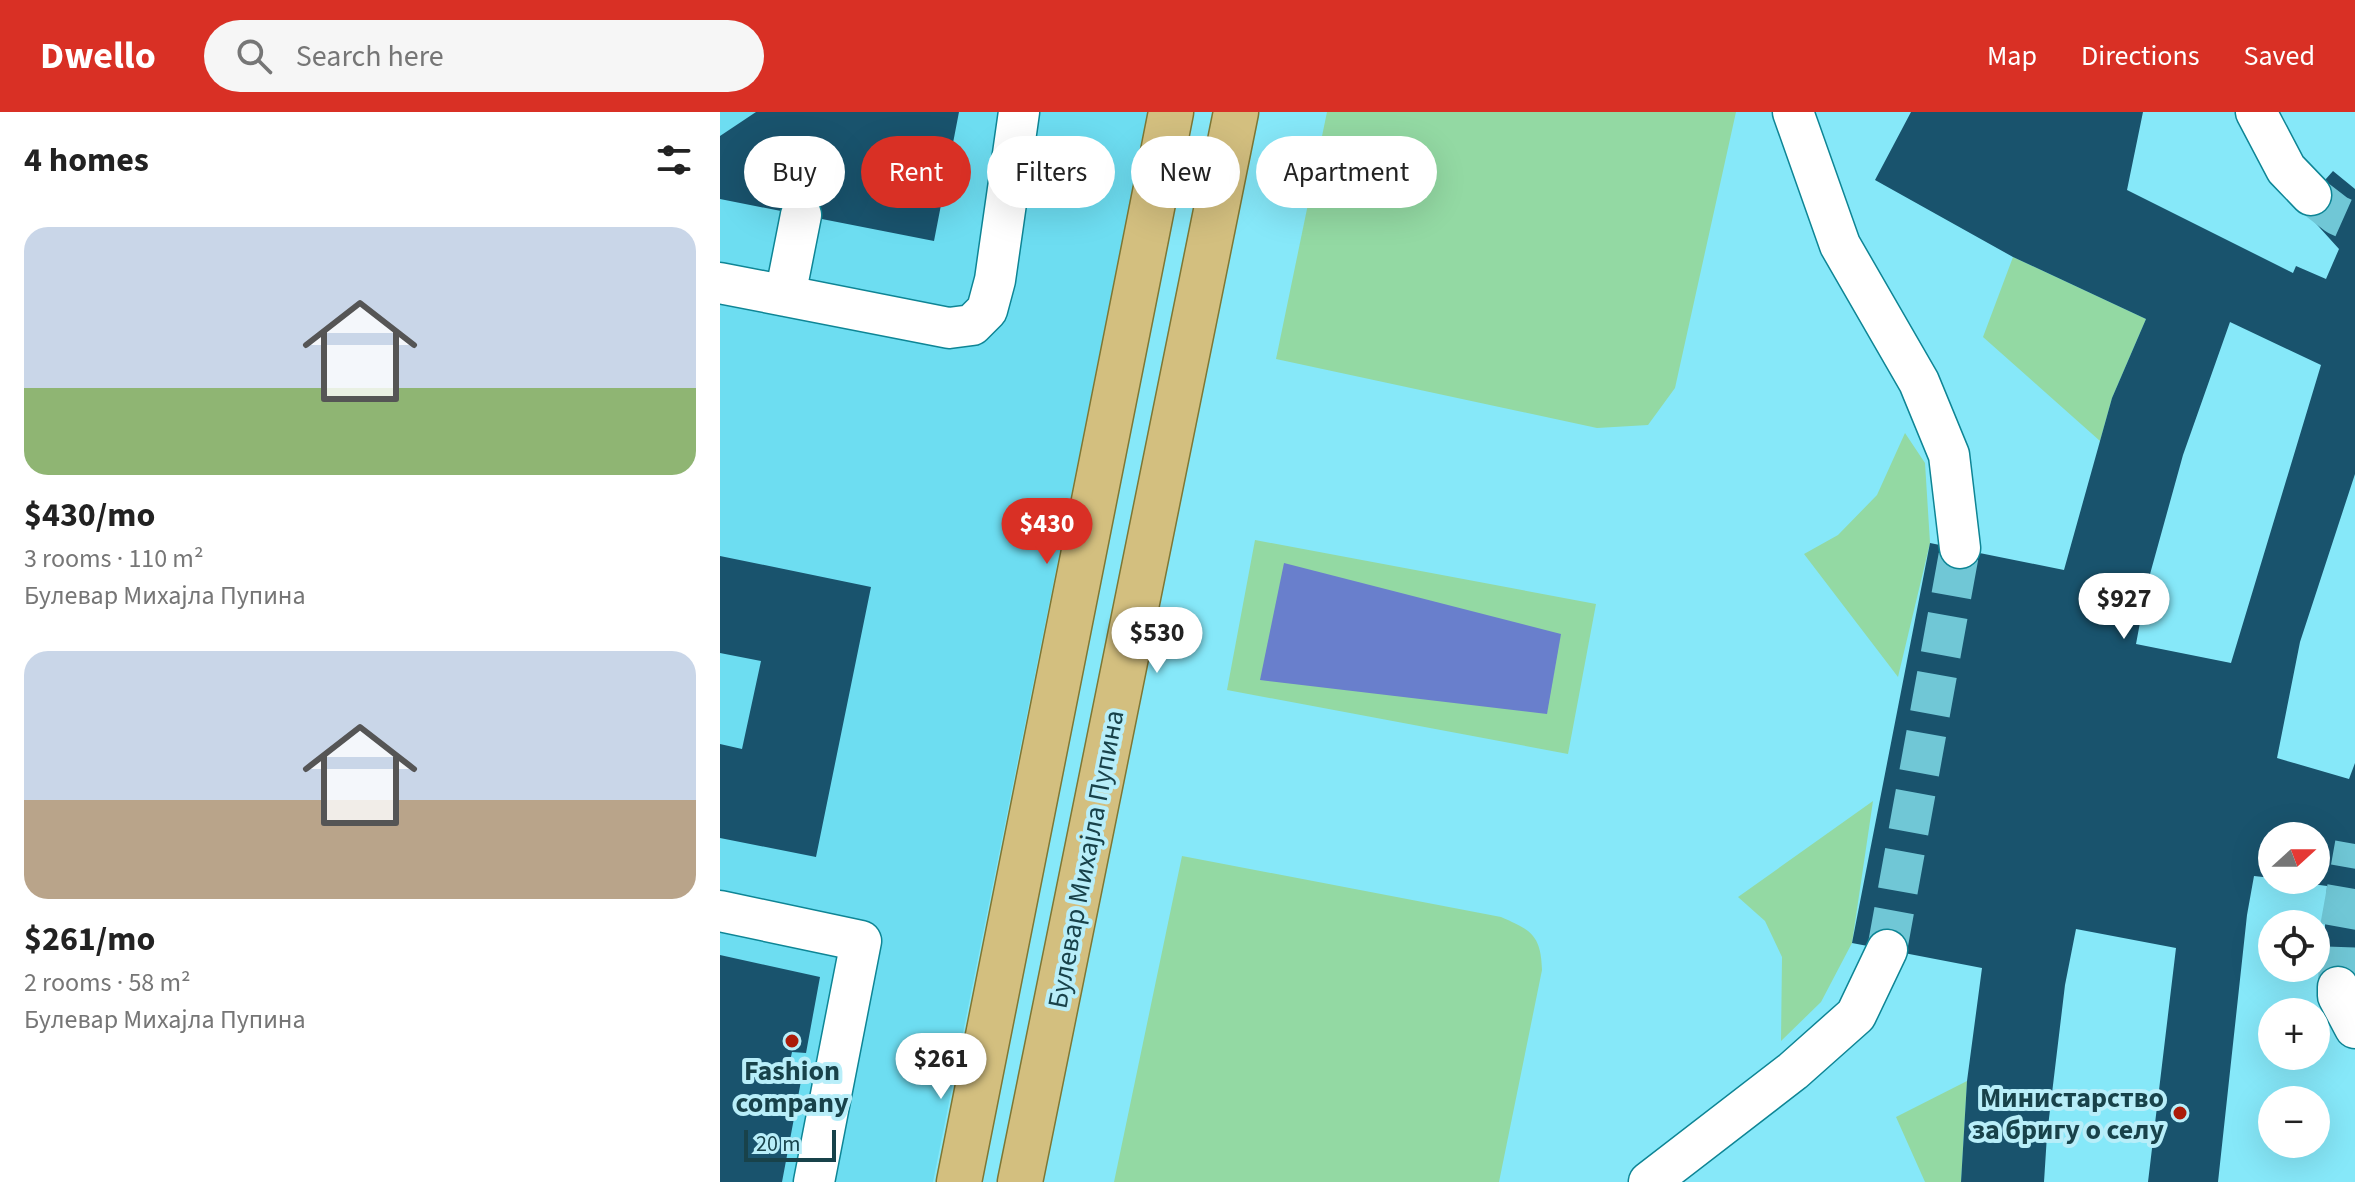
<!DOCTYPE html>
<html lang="en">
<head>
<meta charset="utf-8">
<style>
	:root { --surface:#fff; --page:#f6f6f6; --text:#222; --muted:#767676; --accent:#d93025 }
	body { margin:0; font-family:"Source Sans 3",sans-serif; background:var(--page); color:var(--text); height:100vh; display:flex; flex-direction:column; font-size:30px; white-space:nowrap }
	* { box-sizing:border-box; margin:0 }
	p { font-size:26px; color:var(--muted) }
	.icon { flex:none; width:44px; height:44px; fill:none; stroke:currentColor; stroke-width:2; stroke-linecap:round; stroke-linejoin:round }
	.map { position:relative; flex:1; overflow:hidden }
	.panel { display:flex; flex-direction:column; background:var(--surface); width:720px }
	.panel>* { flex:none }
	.top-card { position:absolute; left:24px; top:24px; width:760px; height:72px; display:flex; gap:16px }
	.needle { width:52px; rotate:69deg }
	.controls { position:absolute; left:1538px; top:710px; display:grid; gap:16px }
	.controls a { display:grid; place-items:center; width:72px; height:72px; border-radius:50%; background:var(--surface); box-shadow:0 8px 32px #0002; font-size:40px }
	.scale { position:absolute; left:24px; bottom:20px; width:92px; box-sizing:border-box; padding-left:8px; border:4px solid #18424a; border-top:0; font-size:22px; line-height:28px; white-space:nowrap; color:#18424a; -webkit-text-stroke:6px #b8eef9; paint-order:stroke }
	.price { position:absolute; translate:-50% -68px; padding:0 18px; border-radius:28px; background:#fff; color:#222; font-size:26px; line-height:52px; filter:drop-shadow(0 2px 4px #0008) }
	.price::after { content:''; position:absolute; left:50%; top:48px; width:24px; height:18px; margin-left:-12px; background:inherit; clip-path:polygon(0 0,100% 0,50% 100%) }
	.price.on { background:var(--accent); color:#fff }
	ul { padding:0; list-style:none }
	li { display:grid; align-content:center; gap:16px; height:424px; padding:0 24px }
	li span { display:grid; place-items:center; height:248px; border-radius:24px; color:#555 }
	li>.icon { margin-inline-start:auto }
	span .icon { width:144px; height:144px; fill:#fffc; stroke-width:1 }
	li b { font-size:34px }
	h2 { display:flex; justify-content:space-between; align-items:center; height:96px; padding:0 24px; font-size:34px }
	.tag { padding:0 28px; border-radius:36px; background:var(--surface); box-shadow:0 8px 32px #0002; font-size:28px; line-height:72px }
	.tag.on { background:var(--accent); color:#fff }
	header { display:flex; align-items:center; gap:48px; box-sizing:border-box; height:112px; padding:0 40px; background:var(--accent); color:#fff }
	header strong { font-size:38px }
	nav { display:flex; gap:44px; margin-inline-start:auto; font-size:28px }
	.search { width:560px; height:72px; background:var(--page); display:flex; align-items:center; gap:20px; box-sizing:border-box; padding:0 28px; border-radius:44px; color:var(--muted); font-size:30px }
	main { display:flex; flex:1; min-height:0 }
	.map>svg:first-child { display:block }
	.built { fill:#6dddf1 }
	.green { fill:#93d9a3 }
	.water { fill:#697fcc }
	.building { fill:#19536d; fill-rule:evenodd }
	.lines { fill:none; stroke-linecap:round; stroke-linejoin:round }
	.minor-tunnel { stroke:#70c7d6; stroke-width:40; stroke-dasharray:40 20; stroke-linecap:butt }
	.minor-casing { stroke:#0e8595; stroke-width:43 }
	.major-casing { stroke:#7e7735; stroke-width:47 }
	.minor { stroke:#fff; stroke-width:40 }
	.major { stroke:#d3bf7f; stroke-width:44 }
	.poi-dot { fill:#ab1b09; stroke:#b8eef9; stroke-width:3 }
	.labels { text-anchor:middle; stroke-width:8; stroke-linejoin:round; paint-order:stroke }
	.street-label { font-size:28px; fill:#18424a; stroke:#b8eef9 }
	.poi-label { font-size:28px; font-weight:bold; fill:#18424a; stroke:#b8eef9 }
</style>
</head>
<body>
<header>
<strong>Dwello</strong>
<div class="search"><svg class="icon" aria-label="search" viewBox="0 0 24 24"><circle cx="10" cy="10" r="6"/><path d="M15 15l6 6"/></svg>Search here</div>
<nav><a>Map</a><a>Directions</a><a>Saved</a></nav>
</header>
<main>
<section class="panel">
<h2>4 homes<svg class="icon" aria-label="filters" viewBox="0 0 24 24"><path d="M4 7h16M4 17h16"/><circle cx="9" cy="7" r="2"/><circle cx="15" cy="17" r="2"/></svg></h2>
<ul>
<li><span style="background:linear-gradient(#c9d6e8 65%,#8fb573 0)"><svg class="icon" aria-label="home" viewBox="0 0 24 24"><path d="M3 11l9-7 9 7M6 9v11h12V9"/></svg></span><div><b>$430/mo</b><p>3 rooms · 110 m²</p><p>Булевар Михајла Пупина</p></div></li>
<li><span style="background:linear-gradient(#c9d6e8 60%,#b9a48a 0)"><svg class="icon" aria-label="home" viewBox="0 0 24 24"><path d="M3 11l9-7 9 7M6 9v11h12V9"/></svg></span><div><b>$261/mo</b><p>2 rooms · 58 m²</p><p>Булевар Михајла Пупина</p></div></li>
</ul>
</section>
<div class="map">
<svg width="1635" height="1070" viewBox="0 0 1635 1070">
	<rect width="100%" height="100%" fill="#86e8f9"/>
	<!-- built -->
	<path class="built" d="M0,0H428L213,1070H0Z"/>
	<!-- green -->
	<path class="green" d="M607,0H1016L955,276L928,313L877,316L556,247Z
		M1293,145L1426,207L1392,286L1380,329L1263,225Z
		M1185,321L1205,351L1210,431L1178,565L1084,442L1118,423L1157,383Z
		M535,428L876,492L848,642L507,578Z
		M1153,689L1132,831L1101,890L1061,929L1062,845L1045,809L1018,785Z
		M462,744L781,805C811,818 821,823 822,858L779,1070H394Z
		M1247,969L1241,1070H1205L1176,1005Z"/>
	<!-- water -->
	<path class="water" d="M564,451L841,522L827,602L540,568Z"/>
	<!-- building -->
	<path class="building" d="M36,0H239L214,129L0,87V24Z
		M1191,0H1423L1407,78L1573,161L1576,154L1606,167L1619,137L1581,95L1613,59L1635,77V362L1580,530L1557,646L1629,667L1635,651V876L1602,874L1607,774L1577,770L1596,768V724H1552V766L1534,764L1527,803L1498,1070H1428L1456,836L1356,817L1345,873L1327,1023L1324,1070H1241L1247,969L1262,856L1132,831L1210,431L1344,458L1392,286L1426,207L1293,145L1155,68ZM1510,210L1601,253L1511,551L1416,532L1427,473L1463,343Z
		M0,444L151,475L96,745L0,726V632L22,637L41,549L0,541Z
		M0,843L100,865L86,941L72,940L67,964L81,969L62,1070H0Z"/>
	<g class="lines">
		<!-- minor-tunnel -->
		<path class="minor-tunnel" d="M1591,83L1617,103L1635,111
			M1167,838L1240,436
			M1618,875L1620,816L1635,732"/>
		<!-- minor casing -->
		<g class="minor-casing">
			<path id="minor" d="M1073,0L1120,133L1199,270L1229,343L1240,436
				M1536,0L1566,57L1591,83
				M0,171L229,216L252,213L267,198L275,168L299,0
				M65,184L81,103
				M0,799L141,829L94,1070
				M1618,875V884L1635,916
				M929,1070L1073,959L1136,903L1167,838"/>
		</g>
		<!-- major casing -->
		<g class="major-casing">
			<path id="major" d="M239,1070L451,0
				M300,1070L516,0"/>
		</g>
		<!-- minor -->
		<use href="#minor" class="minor"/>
		<!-- major -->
		<use href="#major" class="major"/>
	</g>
	<!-- markers -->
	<g class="poi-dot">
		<circle cx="72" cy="929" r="8"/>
		<circle cx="1460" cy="1001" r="8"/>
	</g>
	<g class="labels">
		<!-- street labels -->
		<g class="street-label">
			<text transform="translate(365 747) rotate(-79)" y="10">Булевар Михајла Пупина</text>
		</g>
		<!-- poi labels -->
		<g class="poi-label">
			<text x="72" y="968">Fashion<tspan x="72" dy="32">company</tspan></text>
			<text x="1444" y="995" text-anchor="end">Министарство<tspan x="1444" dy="32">за бригу о селу</tspan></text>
		</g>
	</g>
</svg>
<div class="controls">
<a><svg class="needle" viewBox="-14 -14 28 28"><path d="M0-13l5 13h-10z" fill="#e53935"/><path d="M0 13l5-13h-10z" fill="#767676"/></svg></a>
<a><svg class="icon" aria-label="locate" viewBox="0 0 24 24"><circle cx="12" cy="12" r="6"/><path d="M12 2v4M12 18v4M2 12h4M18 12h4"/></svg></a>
<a>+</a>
<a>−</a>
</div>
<div class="scale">20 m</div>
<b class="price on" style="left:327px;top:454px">$430</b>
<b class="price" style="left:1404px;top:529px">$927</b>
<b class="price" style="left:437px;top:563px">$530</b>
<b class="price" style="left:221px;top:989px">$261</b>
<div class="top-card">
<a class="tag">Buy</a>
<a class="tag on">Rent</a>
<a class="tag">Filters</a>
<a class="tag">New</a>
<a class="tag">Apartment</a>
</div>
</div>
</main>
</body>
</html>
